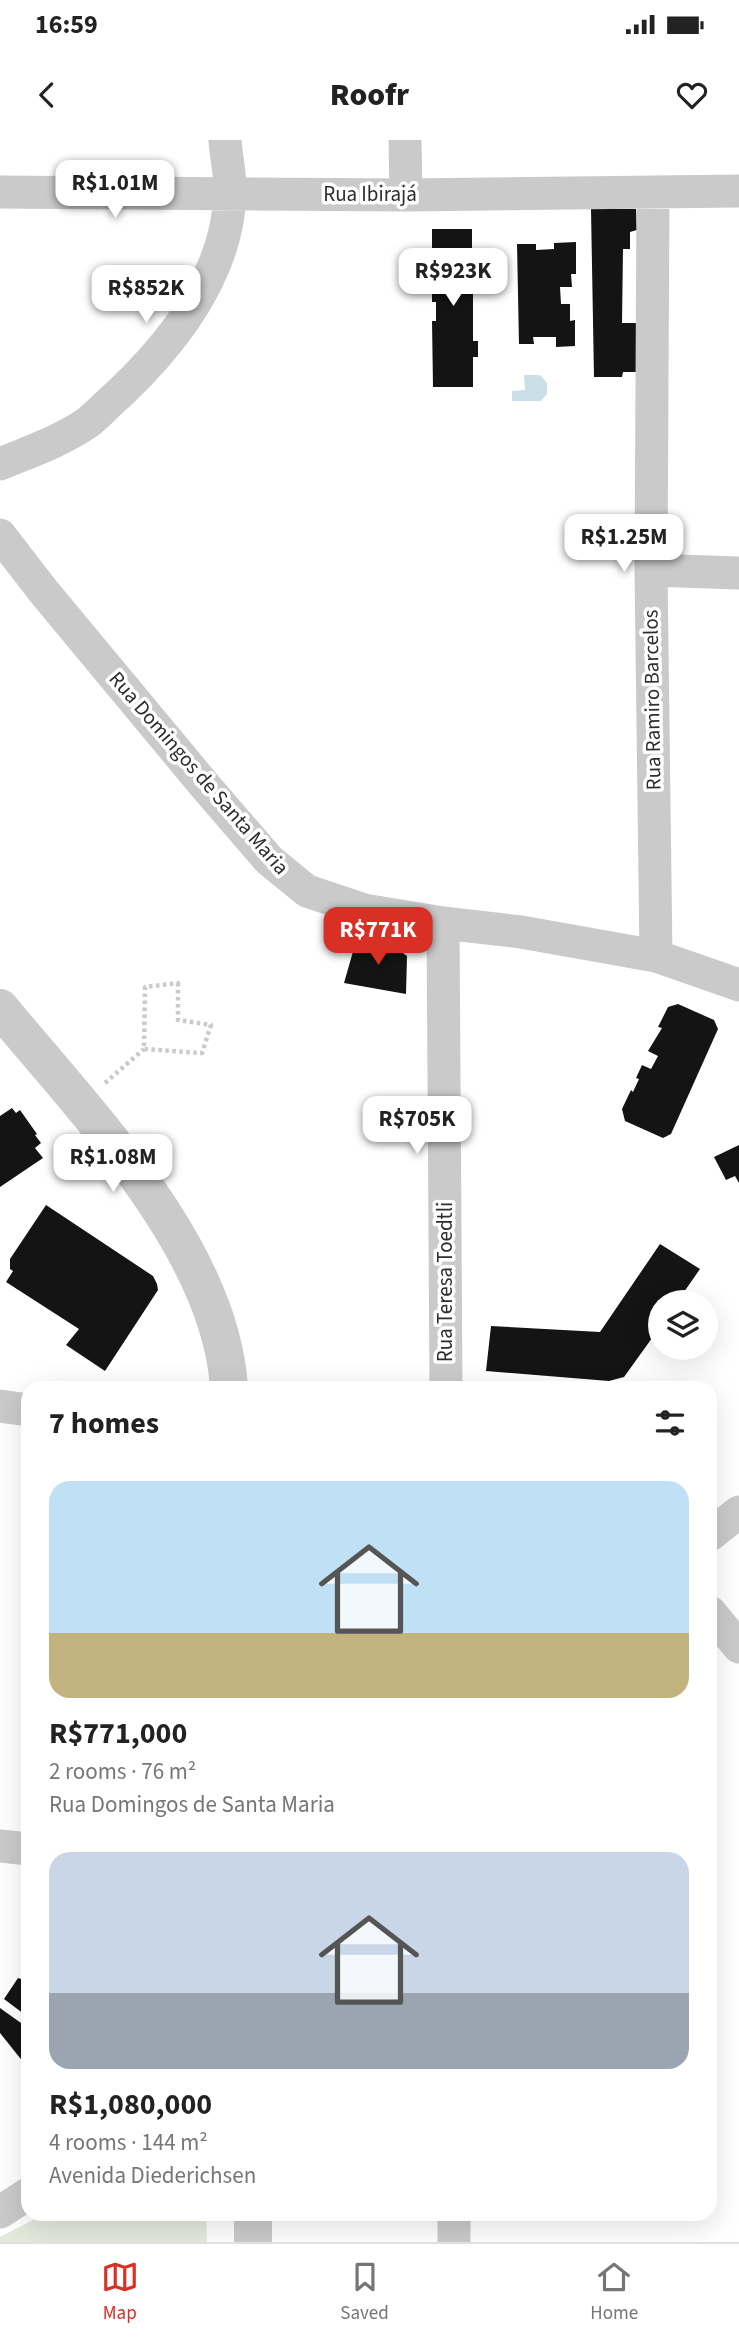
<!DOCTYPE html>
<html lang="en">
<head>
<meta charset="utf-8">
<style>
	:root { --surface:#fff; --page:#f2f2f2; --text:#222; --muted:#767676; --line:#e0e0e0; --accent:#d93025 }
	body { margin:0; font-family:"Source Sans 3",sans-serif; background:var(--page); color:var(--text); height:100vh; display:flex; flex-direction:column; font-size:26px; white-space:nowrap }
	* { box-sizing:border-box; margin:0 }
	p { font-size:23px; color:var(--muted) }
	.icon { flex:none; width:38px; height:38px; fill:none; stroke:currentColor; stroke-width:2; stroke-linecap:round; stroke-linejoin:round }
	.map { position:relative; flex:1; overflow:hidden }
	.panel { position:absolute; left:21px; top:1241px; width:696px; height:840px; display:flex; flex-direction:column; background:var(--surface); border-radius:21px; box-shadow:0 7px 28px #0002 }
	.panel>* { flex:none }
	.buttons { position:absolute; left:648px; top:1150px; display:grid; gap:14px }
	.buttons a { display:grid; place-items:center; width:70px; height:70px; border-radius:50%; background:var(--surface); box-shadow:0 7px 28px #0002; font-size:35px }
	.price { position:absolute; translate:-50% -60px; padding:0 16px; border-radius:14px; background:#fff; color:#222; font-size:23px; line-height:46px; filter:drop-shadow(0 2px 4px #0008) }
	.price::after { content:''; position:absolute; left:50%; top:42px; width:21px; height:16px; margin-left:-10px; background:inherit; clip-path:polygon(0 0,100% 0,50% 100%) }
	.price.on { background:var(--accent); color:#fff }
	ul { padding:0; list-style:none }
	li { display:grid; align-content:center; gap:14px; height:371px; padding:0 28px }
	li span { display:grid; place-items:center; height:217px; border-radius:21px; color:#555 }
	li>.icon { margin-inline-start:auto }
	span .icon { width:126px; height:126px; fill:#fffc; stroke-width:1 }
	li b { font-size:30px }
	h2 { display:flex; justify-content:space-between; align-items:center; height:84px; padding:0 28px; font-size:30px }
	.status { display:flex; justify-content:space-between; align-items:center; height:49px; padding:0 35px; background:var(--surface); direction:ltr }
	.status svg { height:19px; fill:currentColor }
	header { display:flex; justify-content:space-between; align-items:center; height:91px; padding:0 28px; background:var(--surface); font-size:32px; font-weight:800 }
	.tab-bar { display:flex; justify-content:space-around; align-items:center; height:98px; border-top:2px solid var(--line); background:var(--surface); font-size:19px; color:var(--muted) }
	.tab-bar a { display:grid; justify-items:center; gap:4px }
	.tab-bar .on { color:var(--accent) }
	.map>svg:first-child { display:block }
	.green { fill:#e5e9dc }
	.water { fill:#cadfe7 }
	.building { fill:#141414 }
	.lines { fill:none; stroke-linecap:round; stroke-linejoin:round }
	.path { stroke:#cacaca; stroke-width:4.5; stroke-dasharray:3.5 3.5; stroke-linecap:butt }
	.minor { stroke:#cacaca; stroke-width:33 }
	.tertiary { stroke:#cacaca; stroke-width:38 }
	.labels { text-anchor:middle; stroke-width:7; stroke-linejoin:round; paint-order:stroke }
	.street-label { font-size:21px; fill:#2d2d2d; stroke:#fff }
</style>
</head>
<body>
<div class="status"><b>16:59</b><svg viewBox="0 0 49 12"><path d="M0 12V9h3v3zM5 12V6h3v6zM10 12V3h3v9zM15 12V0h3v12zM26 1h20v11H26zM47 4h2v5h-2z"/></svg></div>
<header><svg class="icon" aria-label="back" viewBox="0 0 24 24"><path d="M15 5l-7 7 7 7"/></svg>Roofr<svg class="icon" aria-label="heart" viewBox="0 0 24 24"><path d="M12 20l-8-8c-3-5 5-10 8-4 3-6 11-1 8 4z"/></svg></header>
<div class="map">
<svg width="739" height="2102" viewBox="0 0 739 2102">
	<rect width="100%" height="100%" fill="#fff"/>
	<!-- green -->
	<path class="green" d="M44,2074H206L207,2102H0V2097Z"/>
	<!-- water -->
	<path class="water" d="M524,235H540L547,243V254L541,261H512V251L525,250Z"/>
	<!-- building -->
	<path class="building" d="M591,69H636L637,90L630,92V109H623L622,183H636L637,232H623L622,237H594Z
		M432,89H472V124L479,123V142H473V201H478V217H473V247H433L432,181H436V162H432Z
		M576,102V134H571L572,147H560L561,164H570V181L575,180V206L556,207V197H533L534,204H519L517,104H536V110L554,109V103Z
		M356,801L392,805L407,816L406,854L344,843Z
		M678,864L714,880L718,889L671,994L663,998L625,981L622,969L631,950L633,952L639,939L636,938L642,925L651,929L658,916L648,911L662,888L658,887L668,867Z
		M12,968L16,973L20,970L37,994L35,995L41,1003L35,1008L43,1018L0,1047V976Z
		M739,1005V1043L735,1036L726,1040L714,1017Z
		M46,1065L153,1136L157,1144L158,1150L105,1231L66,1205L79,1189L6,1142L13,1131L10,1129V1119Z
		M660,1104L700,1129L677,1162H660V1187L624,1237L609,1241L486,1231L491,1186L600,1192Z
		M18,1838L28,1841V1877L4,1859Z
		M0,1868L28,1888V1928L0,1893Z"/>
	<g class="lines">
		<!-- path -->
		<path class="path" d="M178,843V880L211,885L202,913L144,909L145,847Z
			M105,943L144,909"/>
		<!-- minor -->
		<path class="minor" d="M405,0L406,55
			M0,52L406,55L739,51
			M653,53L651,430L656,816
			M0,324C29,312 61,301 87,283C98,275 108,263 119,254C174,202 228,133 230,53C231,36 226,17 225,0
			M0,395L44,452L206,647L269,720L307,751L364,770L443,783L521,792L656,816L739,845
			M651,430L739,433
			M443,783L446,1248
			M0,1266L28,1270
			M710,1395L739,1372
			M710,1472L739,1507
			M0,1706L28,1709
			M0,2072L28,2054
			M454,2074V2102"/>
		<!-- tertiary -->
		<path class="tertiary" d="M0,868C85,971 221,1109 229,1248
			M253,2074V2102"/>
	</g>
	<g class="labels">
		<!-- street labels -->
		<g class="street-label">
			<text x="370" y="61">Rua Ibirajá</text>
			<text transform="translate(652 560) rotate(-91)" y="7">Rua Ramiro Barcelos</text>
			<text transform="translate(199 633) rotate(49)" y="7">Rua Domingos de Santa Maria</text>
			<text transform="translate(445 1142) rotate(-90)" y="7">Rua Teresa Toedtli</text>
		</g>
	</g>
</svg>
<div class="buttons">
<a><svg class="icon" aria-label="layers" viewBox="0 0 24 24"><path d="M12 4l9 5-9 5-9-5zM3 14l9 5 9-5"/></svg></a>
</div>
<b class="price" style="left:115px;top:80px">R$1.01M</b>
<b class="price" style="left:453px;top:168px">R$923K</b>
<b class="price" style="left:146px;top:185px">R$852K</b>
<b class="price" style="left:624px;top:434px">R$1.25M</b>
<b class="price on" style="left:378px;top:827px">R$771K</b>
<b class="price" style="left:417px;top:1016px">R$705K</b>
<b class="price" style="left:113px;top:1054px">R$1.08M</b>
<section class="panel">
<h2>7 homes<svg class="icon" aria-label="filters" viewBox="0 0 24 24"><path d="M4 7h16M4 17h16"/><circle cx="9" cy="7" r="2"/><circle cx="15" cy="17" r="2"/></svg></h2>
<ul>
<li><span style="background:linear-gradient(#bfe0f5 70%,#c2b280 0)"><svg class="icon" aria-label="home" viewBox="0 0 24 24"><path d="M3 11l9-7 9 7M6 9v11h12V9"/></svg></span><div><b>R$771,000</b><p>2 rooms · 76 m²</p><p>Rua Domingos de Santa Maria</p></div></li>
<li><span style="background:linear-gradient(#c9d6e8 65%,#9aa5b1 0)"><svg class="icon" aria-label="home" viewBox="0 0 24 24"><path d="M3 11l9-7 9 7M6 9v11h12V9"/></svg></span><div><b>R$1,080,000</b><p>4 rooms · 144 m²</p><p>Avenida Diederichsen</p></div></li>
</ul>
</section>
</div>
<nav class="tab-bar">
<a class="on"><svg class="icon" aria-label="map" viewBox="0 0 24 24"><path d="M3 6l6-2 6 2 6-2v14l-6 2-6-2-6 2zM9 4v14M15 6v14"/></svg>Map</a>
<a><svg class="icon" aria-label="saved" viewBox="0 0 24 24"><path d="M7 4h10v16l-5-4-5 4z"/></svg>Saved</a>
<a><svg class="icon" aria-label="home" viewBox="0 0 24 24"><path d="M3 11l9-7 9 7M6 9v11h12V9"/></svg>Home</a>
</nav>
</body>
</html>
